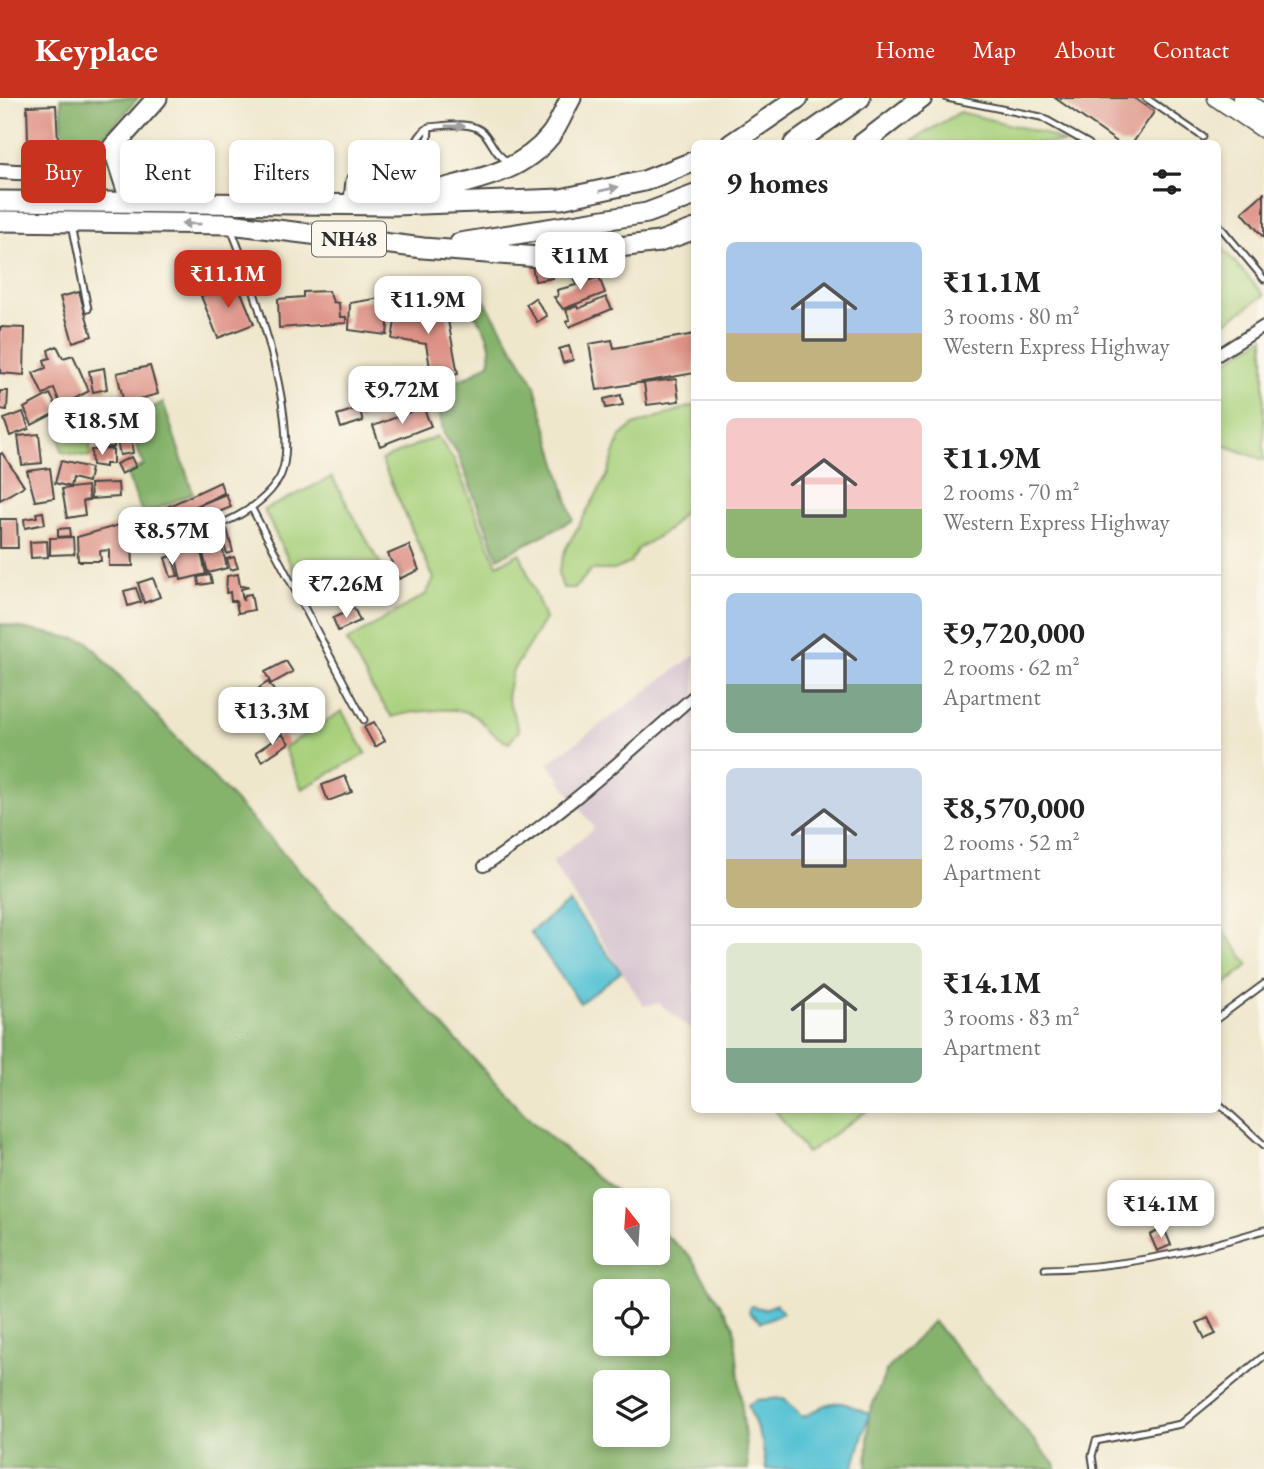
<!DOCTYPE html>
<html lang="en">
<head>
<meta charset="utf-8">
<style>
	:root { --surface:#fff; --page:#f2f2f2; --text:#222; --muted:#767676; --line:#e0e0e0; --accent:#c8321e }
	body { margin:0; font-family:"EB Garamond",serif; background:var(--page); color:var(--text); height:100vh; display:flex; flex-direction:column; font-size:26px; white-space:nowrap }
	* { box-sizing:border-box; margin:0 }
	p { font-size:23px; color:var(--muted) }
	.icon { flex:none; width:38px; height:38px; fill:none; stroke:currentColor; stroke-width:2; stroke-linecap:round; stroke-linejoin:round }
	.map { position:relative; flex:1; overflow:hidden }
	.panel { position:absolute; left:691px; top:42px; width:530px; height:973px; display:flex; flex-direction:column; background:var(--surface); border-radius:10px; box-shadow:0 4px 10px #0003 }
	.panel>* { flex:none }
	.guide { position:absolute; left:21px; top:42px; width:565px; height:63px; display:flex; gap:14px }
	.needle { width:46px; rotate:343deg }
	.tools { position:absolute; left:593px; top:1090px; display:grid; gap:14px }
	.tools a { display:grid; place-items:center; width:77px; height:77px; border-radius:10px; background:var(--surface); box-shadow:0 4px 10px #0003; font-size:35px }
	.price { position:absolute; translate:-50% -60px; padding:0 16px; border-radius:14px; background:#fff; color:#222; font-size:23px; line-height:46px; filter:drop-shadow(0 2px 4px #0008) }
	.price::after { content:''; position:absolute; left:50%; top:42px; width:21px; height:16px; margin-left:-10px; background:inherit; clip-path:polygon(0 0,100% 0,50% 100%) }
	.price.active { background:var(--accent); color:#fff }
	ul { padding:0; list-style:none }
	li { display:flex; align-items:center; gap:21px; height:175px; padding:0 35px }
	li+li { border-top:2px solid var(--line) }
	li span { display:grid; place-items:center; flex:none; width:196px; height:140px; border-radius:10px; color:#555 }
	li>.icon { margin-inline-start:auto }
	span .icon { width:84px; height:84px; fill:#fffc; stroke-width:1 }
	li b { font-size:30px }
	h2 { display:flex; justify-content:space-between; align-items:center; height:84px; padding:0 35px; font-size:30px }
	.tag { padding:0 24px; border-radius:10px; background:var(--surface); box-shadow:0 4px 10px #0003; font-size:24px; line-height:63px }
	.tag.active { background:var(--accent); color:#fff }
	header { display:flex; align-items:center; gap:42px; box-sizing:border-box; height:98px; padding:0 35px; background:var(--accent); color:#fff }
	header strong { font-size:33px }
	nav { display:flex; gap:38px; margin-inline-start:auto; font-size:24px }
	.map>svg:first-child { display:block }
	.industrial { fill:#d1bdcc }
	.green { fill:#a9d17d; stroke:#6a7e54; stroke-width:2 }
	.forest { fill:#86b36c; stroke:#586f4c; stroke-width:2; fill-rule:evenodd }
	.water { fill:#58c3d4; stroke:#427780; stroke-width:2 }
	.building { fill:#de9186 }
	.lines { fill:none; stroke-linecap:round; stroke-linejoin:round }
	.lane-casing { stroke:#484743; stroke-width:9 }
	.street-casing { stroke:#484743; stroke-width:14 }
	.secondary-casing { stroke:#484743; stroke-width:18 }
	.primary-casing { stroke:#484743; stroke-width:19 }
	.highway-casing { stroke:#484743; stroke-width:23 }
	.lane { stroke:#fff; stroke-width:5 }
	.street { stroke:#fff; stroke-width:10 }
	.secondary { stroke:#fff; stroke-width:14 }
	.primary { stroke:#fff; stroke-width:16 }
	.highway { stroke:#fff; stroke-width:19 }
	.oneway { fill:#a0a0a0 }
	.labels { text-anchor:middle; stroke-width:7; stroke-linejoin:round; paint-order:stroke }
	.shield { fill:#fbf7ec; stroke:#696865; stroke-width:2 }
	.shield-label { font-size:21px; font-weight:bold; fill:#2b2b2b }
</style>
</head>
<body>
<header>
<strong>Keyplace</strong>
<nav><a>Home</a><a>Map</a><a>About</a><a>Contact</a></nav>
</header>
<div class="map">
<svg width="1264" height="1371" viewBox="0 0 1264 1371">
	<rect width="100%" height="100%" fill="#fbf7ec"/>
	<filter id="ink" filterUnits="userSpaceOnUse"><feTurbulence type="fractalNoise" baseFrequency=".0143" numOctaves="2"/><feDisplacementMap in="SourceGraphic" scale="14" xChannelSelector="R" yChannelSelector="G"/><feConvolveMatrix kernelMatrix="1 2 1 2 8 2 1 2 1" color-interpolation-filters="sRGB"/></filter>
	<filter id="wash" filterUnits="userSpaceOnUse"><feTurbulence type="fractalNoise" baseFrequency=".00686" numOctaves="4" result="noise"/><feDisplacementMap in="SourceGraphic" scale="28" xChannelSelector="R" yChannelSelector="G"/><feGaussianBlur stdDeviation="1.57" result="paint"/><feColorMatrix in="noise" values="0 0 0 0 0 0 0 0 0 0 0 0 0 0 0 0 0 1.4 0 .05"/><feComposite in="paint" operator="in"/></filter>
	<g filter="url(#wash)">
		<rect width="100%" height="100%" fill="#efe7cc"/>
		<!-- industrial -->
		<path class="industrial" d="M695,557V935L659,905L644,908L552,764L594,730L548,665Z"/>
		<!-- green -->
		<path class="green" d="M960,14L1043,35L1065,45H908Z
			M1218,145L1264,197L1218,230Z
			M1264,239V362L1218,345V268Z
			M83,302L91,308L90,359L62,354L58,323Z
			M695,307V401L668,432L638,451L630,465L614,472H591L575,490H563L558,475L566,450L607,378L620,339L634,327Z
			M437,338L454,362L497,467L520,455L545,521L512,574L507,599L519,632L509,645C491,639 485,622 469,615C453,608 408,614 392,619L372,590L347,543L426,496L434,481L381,362Z
			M332,379L383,471L309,504L264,412Z
			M342,613L366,655L302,691L284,650Z
			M1218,825L1249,867L1218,892Z
			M775,1012H868L807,1055Z"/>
		<!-- forest -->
		<path class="forest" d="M61,0H138L101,42L63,59Z
			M477,190L534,285L573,422L498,460L457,354L444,337L435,292L469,278L489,265C497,236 471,214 455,192Z
			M163,304L193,395L143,417L127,376L144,367L134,344L143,339L136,319Z
			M0,526L87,543L532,1024L625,1102H606V1155H658V1131L689,1157L734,1228L748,1371H0ZM606,1194H658V1246H606ZM658,1284V1337H606V1284Z
			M933,1223L1054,1366L1056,1371H867L869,1316L886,1273Z"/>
		<!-- water -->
		<path class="water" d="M569,804L621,874L580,905L530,834Z
			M777,1206L783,1215L761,1224L749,1214L751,1208L764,1211Z
			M784,1300L802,1319C813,1316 819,1309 829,1306C842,1301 857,1311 869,1316L853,1371H766L762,1344L748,1307L756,1302Z"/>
		<g id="blocks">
			<!-- building -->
			<path class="building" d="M1055,0H1134L1154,14L1132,46H1120Z
				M56,7L58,43L28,44L27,8Z
				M1264,95V140L1242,114Z
				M551,165L553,180L535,183L532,168Z
				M586,178L590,182L599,179L605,195L563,211L554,199L558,198L557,192L576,187L574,181Z
				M237,184L254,226L218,240L201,198Z
				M329,193L333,204L339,205L340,219H346V225L279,230L278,201L303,199V194Z
				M79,194L92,238L73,244L60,199Z
				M387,199L389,216L387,237L349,232L350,205Z
				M606,199L612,211L569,229L566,223L570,222L566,212L577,208L578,211Z
				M535,200L547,218L537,224L526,206Z
				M398,206L446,212L458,276L432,281L426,246L392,241Z
				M0,229L25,230L24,277L0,275Z
				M695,236V275L597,292L589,246L612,242L614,250Z
				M57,248L63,260L73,257L89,293L61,308L54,290L43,297L33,275L46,270L44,262L50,260L48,252Z
				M569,248L573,262L563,265L559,251Z
				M150,268L158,296L124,305L117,275Z
				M104,270L107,291L93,294L89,273Z
				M676,281L679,303L647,307L644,285Z
				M0,293H8L7,312L0,311Z
				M50,296L59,313L32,327L24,310Z
				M621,297L623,307L606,310L604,301Z
				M423,309L431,328L380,348L373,328Z
				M359,310L363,323L341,330L337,317Z
				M112,311L113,329L97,330L96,312Z
				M23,314L29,331L10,338L4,321Z
				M113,331L114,349L99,350L97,333Z
				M39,336L42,365L22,367L18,338Z
				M131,341L133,355L120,357L117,343Z
				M113,351V366H105V369L92,367L91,352Z
				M2,355L24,388L0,402V356Z
				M131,359L136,369L121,376L116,366Z
				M61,363L91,370L88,384L72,380L70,389L55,385Z
				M50,370L54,400L35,403L27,373Z
				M220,384L224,395L190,411L226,396L231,409L171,434L165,421L158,425L154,415Z
				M118,385L119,399L91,401L90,386Z
				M87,388L89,402L83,403L85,417L67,420L62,391Z
				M43,414L45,426L25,430L24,421L37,419L36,415Z
				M0,421H17L18,450H0Z
				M137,422L141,445H132L133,468H109V452L100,453L101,463H78L77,439Z
				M69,430L70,438L58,439V431Z
				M227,431L233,454L227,456L220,433Z
				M219,435L227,470L208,475L199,440Z
				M73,439L74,456L50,457V440Z
				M47,443L48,459L31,460L30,444Z
				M199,445L206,476L181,482L174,451Z
				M409,447L419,472L399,481L388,456Z
				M172,458L178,478L171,479L165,460Z
				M234,459L238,470L230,472L227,461Z
				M238,476L240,488L249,489L241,491L243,503L245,497L251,496L254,512L238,515L236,503H231L230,494L226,495L227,478Z
				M210,477L212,485L199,487L198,479Z
				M153,480L160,499L144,505L138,485Z
				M136,490L141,504L128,508L124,493Z
				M354,510L360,523L338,533L333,520Z
				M286,563L293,574L271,586L265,574Z
				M268,584L281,603L271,610L259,590Z
				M286,606L299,625L287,633L274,614Z
				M317,607L324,618L305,629L298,619Z
				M374,624L385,643L375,649L364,629Z
				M282,636L289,645L262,663L256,654Z
				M345,678L352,694L328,703L322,687Z
				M1164,1130L1171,1147L1157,1153L1150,1137Z
				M1208,1220L1216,1236L1205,1241L1197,1225Z"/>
		</g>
	</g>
	<g filter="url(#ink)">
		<use href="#blocks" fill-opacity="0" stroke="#484743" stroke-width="2"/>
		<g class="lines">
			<!-- lane casing -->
			<g class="lane-casing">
				<path id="lane" d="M947,0L1041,19L1089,46
					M1146,0L1203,39
					M425,93L429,29C445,28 472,22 484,35C495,48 493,55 510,65
					M347,103L349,82L356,74C369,70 388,76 399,68C414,58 414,38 429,29
					M1218,126L1264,181
					M71,127L88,211
					M251,409L364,622
					M168,446C206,431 253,420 277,384C307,342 251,180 232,133
					M1218,920L1264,886
					M1218,1005L1264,1047
					M1045,1171C1119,1170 1193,1154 1264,1132
					M1094,1371L1092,1358L1096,1343L1181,1326L1264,1258"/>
			</g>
			<!-- street casing -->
			<g class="street-casing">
				<path id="street" d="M1218,257L1264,228
					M484,768C561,718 626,657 695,597"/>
			</g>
			<!-- secondary casing -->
			<g class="secondary-casing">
				<path id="secondary" d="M0,73C41,76 81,76 113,49"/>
			</g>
			<!-- primary casing -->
			<g class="primary-casing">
				<path id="primary" d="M1216,0L1264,32
					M1241,0L1264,15"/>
			</g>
			<!-- highway casing -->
			<g class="highway-casing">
				<path id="highway" d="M731,46L798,0
					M794,46L860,0
					M862,46L922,0
					M412,100C459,83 516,81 550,38C559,27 564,12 571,0
					M0,103L395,107L561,101L644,83L695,63
					M131,105L113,49L157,0
					M0,123L230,126L423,150L539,159L659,144L695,131
					M460,145L647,115L695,97"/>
			</g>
			<!-- lane -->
			<use href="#lane" class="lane"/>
			<!-- street -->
			<use href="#street" class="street"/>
			<!-- secondary -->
			<use href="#secondary" class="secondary"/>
			<!-- primary -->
			<use href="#primary" class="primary"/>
			<!-- highway -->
			<use href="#highway" class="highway"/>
		</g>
		<!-- one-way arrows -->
		<defs><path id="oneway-solid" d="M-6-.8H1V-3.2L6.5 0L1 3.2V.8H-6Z" transform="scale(1.75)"/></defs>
		<g class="oneway">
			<use href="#oneway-solid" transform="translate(455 28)"/>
			<use href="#oneway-solid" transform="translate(609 91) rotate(-13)"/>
			<use href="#oneway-solid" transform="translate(191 126) rotate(-179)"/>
		</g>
	</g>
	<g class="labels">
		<!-- shield labels -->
		<rect class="shield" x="312" y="123.5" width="74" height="35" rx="5"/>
		<g class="shield-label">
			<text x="349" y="148">NH48</text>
		</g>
	</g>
</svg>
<div class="tools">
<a><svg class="needle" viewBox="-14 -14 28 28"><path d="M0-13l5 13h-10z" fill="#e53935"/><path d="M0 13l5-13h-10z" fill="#767676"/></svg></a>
<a><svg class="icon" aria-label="locate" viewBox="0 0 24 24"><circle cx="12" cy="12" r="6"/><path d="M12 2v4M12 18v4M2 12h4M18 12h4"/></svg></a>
<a><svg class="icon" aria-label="layers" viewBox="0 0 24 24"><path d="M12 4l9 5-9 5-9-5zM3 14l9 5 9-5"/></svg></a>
</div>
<b class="price" style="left:580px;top:194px">₹11M</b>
<b class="price active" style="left:228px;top:212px">₹11.1M</b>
<b class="price" style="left:428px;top:238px">₹11.9M</b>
<b class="price" style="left:402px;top:328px">₹9.72M</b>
<b class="price" style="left:102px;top:359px">₹18.5M</b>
<b class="price" style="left:172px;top:469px">₹8.57M</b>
<b class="price" style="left:346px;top:522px">₹7.26M</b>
<b class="price" style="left:272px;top:649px">₹13.3M</b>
<b class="price" style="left:1161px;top:1142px">₹14.1M</b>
<div class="guide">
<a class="tag active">Buy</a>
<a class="tag">Rent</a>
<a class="tag">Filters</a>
<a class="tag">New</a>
</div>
<section class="panel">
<h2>9 homes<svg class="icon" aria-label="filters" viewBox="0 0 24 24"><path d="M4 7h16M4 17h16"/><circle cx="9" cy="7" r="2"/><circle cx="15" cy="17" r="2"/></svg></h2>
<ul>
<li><span style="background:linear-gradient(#a9c7e8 65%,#c2b280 0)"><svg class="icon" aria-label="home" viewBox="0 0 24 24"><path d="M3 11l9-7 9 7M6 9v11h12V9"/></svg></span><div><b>₹11.1M</b><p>3 rooms · 80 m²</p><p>Western Express Highway</p></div></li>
<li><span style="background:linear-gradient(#f6c9c9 65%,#8fb573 0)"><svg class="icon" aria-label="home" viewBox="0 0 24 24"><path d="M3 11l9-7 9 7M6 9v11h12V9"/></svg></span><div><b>₹11.9M</b><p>2 rooms · 70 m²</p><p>Western Express Highway</p></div></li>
<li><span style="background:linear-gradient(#a9c7e8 65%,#7fa58c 0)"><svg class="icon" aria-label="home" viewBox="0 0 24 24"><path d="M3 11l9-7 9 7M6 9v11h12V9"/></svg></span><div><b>₹9,720,000</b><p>2 rooms · 62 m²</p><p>Apartment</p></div></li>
<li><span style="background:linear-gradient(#c9d6e8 65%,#c2b280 0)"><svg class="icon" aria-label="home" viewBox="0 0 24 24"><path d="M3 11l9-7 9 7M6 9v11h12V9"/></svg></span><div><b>₹8,570,000</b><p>2 rooms · 52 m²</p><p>Apartment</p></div></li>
<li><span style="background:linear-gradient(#dfe7d0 75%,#7fa58c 0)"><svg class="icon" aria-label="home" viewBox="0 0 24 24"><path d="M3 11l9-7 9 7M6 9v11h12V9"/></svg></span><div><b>₹14.1M</b><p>3 rooms · 83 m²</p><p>Apartment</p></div></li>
</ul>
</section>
</div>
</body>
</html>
